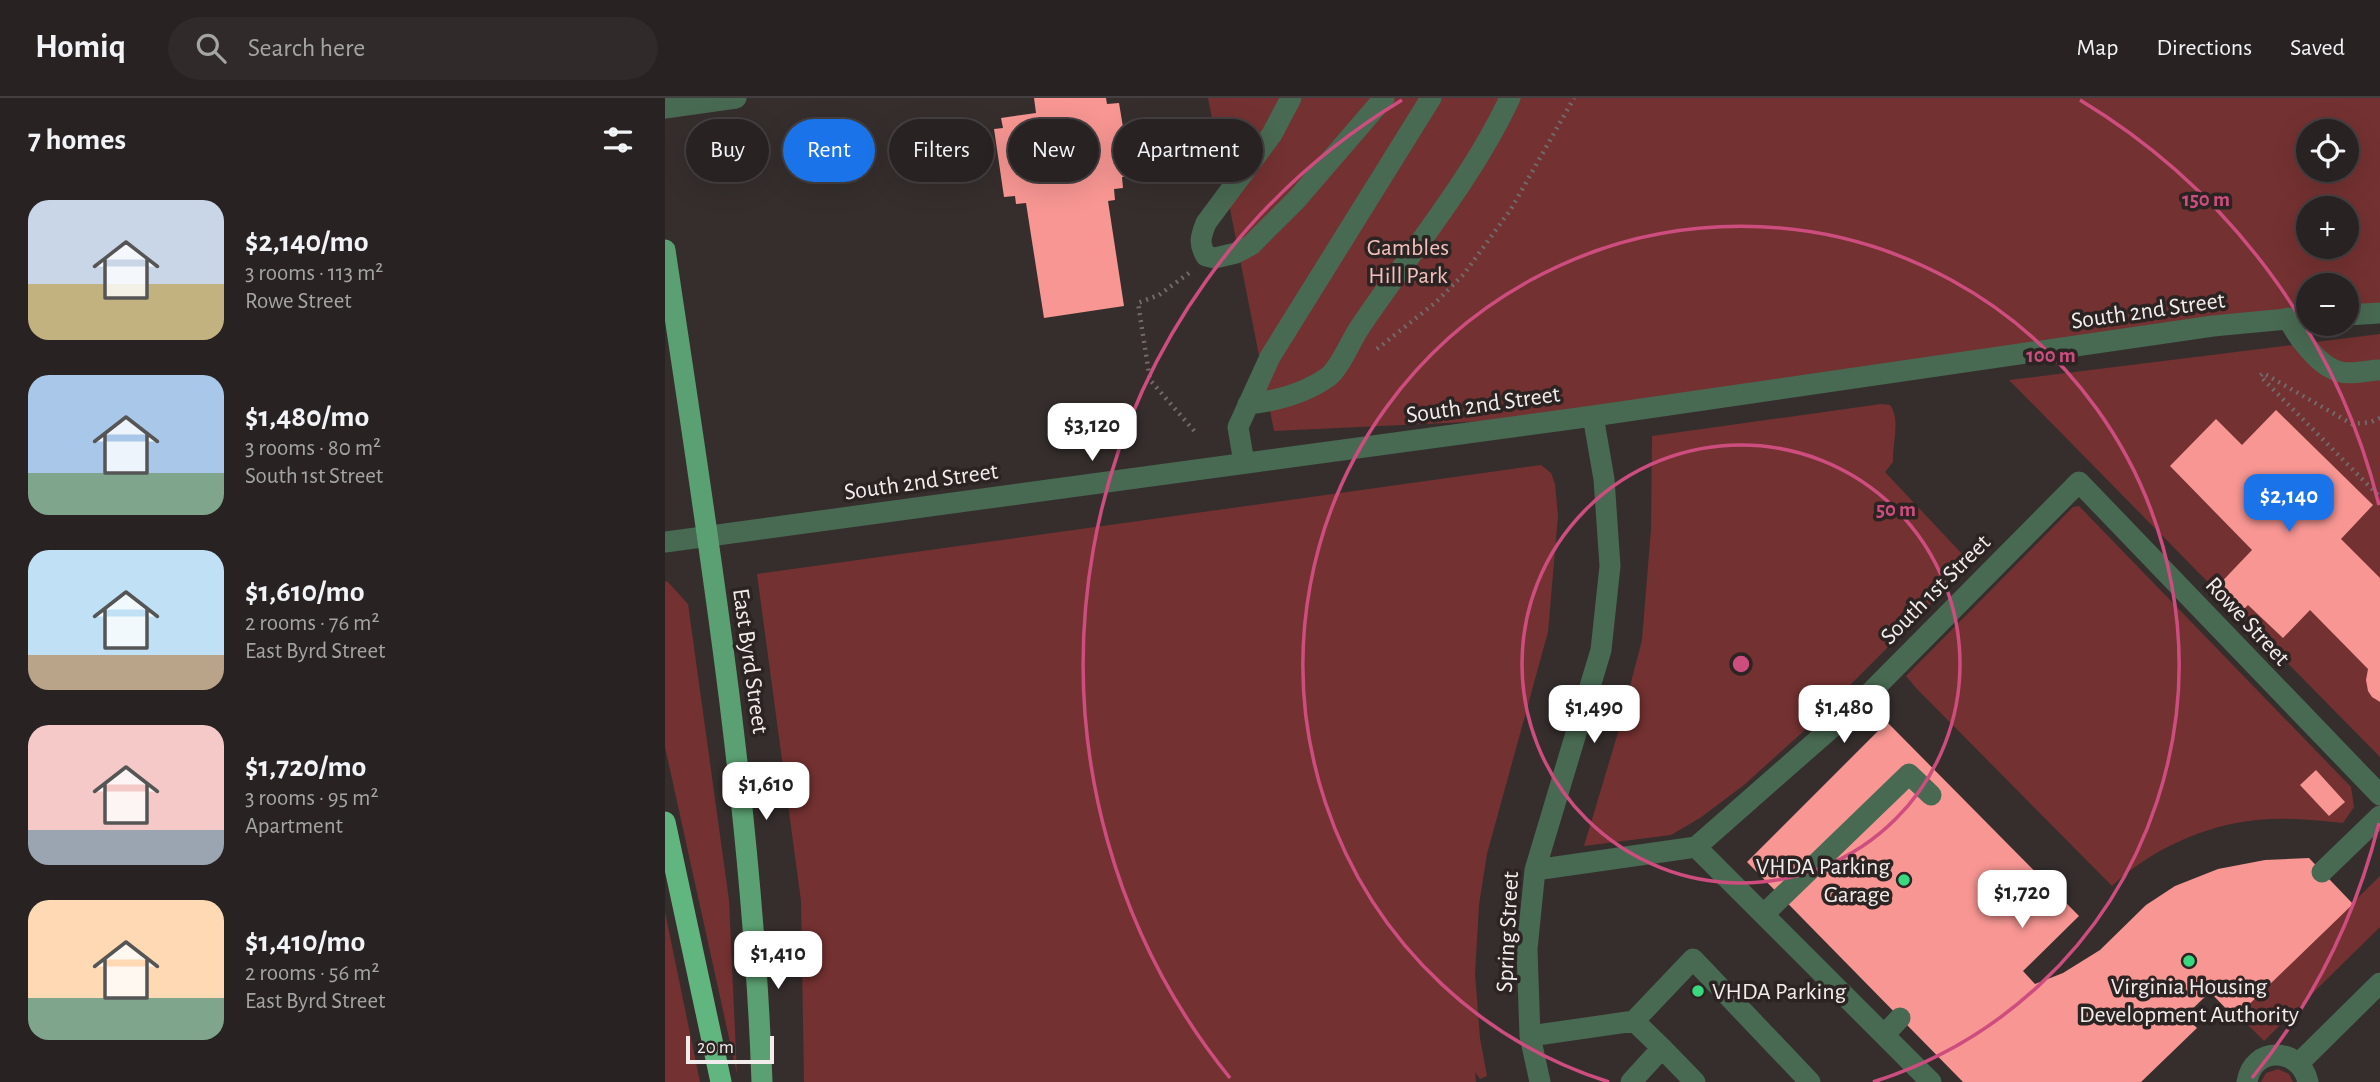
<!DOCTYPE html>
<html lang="en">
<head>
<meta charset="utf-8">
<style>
	:root { --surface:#282222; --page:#302a2a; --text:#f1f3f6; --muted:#a5a4a5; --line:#443f40; --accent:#1a73e8 }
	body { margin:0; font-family:"Alegreya Sans",sans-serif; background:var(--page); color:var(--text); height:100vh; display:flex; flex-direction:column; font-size:26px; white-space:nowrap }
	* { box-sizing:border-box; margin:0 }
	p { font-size:23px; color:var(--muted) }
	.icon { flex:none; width:38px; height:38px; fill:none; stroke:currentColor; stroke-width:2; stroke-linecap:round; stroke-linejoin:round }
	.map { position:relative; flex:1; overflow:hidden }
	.sheet { display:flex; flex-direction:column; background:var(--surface); width:665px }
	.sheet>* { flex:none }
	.top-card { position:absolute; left:21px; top:21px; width:665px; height:63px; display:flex; gap:14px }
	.controls { position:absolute; left:1631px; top:21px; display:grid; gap:14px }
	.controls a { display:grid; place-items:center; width:63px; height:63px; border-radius:50%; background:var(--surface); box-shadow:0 7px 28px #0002,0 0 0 2px var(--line); font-size:35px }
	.scale { position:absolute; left:21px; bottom:18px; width:88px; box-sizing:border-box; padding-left:7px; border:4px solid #f2edec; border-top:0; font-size:19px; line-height:24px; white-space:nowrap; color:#f2edec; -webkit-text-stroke:5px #2b2423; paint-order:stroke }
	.price { position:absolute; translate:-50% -60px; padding:0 16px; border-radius:14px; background:#fff; color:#222; font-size:23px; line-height:46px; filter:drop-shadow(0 2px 4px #0008) }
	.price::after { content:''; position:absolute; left:50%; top:42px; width:21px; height:16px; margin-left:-10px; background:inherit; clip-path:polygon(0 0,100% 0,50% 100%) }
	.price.selected { background:var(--accent); color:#fff }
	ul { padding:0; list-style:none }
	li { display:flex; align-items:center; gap:21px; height:175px; padding:0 28px }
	li span { display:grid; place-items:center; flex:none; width:196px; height:140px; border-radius:21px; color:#555 }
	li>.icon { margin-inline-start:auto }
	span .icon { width:84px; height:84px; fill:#fffc; stroke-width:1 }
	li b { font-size:30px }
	h2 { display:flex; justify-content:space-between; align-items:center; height:84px; padding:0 28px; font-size:30px }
	.tag { padding:0 24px; border-radius:32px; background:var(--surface); box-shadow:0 7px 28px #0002,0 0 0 2px var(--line); font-size:24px; line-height:63px }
	.tag.selected { background:var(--accent); color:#fff }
	header { display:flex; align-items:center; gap:42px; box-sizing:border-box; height:98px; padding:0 35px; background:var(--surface); border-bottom:2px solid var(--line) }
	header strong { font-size:33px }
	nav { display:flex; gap:38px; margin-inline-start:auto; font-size:24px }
	.search { width:490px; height:63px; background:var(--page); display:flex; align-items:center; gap:18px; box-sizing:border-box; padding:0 24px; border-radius:38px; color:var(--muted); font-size:26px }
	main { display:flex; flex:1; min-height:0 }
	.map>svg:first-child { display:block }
	.green { fill:#743131; fill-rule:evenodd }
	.building { fill:#f79693 }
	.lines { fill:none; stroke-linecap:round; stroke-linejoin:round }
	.path { stroke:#716a69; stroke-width:4.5; stroke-dasharray:2 5; stroke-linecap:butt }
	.minor { stroke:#486952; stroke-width:21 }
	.major { stroke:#5ba072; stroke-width:21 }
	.highway { stroke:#61b67f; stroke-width:21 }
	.ring { fill:none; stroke:#ce4d7f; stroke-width:3.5 }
	.poi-dot { fill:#39d87f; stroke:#2b2423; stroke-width:2.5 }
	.labels { text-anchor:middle; stroke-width:7; stroke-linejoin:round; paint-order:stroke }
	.park-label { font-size:24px; fill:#f3c0bd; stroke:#2b2423 }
	.street-label { font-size:24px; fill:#f2edec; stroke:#2b2423 }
	.poi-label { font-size:24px; fill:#f2edec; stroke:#2b2423; text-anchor:end }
	.centre { fill:#ce4d7f; stroke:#2b2423; stroke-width:3.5 }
	.ring-label { font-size:21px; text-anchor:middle; font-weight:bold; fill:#ce4d7f; stroke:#2b2423; stroke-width:7; stroke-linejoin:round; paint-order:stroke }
</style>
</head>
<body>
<header>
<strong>Homiq</strong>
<div class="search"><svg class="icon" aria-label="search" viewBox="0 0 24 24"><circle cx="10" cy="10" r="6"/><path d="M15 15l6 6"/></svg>Search here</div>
<nav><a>Map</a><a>Directions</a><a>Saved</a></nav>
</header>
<main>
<section class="sheet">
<h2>7 homes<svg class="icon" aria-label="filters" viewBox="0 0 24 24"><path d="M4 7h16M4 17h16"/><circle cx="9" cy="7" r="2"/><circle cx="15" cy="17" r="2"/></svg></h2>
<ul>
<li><span style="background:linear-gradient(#c9d6e8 60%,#c2b280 0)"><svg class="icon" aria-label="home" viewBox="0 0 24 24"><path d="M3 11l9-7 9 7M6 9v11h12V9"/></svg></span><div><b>$2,140/mo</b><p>3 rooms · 113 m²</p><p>Rowe Street</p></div></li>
<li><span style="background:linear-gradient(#a9c7e8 70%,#7fa58c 0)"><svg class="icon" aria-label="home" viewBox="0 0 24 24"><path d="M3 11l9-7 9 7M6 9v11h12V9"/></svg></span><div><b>$1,480/mo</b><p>3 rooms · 80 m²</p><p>South 1st Street</p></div></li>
<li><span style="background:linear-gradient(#bfe0f5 75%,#b9a48a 0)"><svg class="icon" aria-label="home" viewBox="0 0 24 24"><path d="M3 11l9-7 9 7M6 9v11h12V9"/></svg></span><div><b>$1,610/mo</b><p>2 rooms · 76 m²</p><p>East Byrd Street</p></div></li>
<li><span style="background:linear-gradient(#f6c9c9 75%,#9aa5b1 0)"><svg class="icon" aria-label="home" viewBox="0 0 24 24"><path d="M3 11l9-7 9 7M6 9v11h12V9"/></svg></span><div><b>$1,720/mo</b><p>3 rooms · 95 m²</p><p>Apartment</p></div></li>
<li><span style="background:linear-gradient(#ffd9b3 70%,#7fa58c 0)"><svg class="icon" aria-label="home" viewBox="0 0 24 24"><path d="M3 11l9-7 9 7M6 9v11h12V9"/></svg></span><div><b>$1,410/mo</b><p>2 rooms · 56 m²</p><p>East Byrd Street</p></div></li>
</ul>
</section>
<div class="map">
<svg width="1715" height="984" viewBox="0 0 1715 984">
	<rect width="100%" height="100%" fill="#352e2d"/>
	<!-- green -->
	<path class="green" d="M543,0H1715V215L1682,217V187H1643V220L928,318L609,333ZM1643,33H1682V72H1643ZM1643,110H1682V149H1643Z
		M1715,236V659L1344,282Z
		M1216,306L1225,307C1236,322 1227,346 1228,364L1220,374L1299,458L1269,487L1276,496L1141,631L1079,687L1035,720L1006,737L919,748L952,638L977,542L986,431L987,338Z
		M876,367L886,375L890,386L893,418L883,534L822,756L814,807L810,876L815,940L822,978L815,981L810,974L811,984H139L136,803L92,476Z
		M1414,408L1686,689L1689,709L1678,725C1649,722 1620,719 1592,722C1540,727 1485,752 1447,788L1252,591L1241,578L1408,409Z
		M2,483L23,506L64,802L72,976L0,649V484Z
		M1715,778V829L1599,943L1573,917Z
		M0,814L35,984H0Z
		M1613,971L1624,976L1628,984H1596L1601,975Z"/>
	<!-- building -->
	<path class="building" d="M369,0H441L442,6L454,5L466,77L457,79L458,90L449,91L450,102L443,103L459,208L379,220L361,105L351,106L350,98L339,99L329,31L338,30L336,20L371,15Z
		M1611,312L1708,407L1676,441L1715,480V604L1707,599L1703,593L1701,582L1703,571L1645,512L1618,540L1583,507L1570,520L1546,495L1587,452L1505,368L1551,321L1577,347Z
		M1222,624L1414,818L1358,873L1370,886L1398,875L1435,852L1481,807L1510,788L1553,771L1600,762L1644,760L1688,806L1570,920L1545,894L1520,918L1532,930L1476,984H1298L1082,764Z
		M1651,672L1680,704L1664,718L1635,687Z"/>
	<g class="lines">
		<!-- path -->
		<path class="path" d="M524,175L494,197L473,205L485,282L531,335
			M712,251L770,205L799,176L846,111L909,0
			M1715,320L1706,324L1687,326L1598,275L1595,278L1715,399"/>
		<!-- minor -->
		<path class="minor" d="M626,0L607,36L541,125C536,138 533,145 541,158L550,160L571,155L586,147L632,101L719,0
			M0,10L71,0
			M1682,217L1715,215
			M1623,220C1632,239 1655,270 1676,274C1687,277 1704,272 1715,272
			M583,306C612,303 639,296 663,279C675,270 686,242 695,229C746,153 806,83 845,0
			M579,365L573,329L605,259L766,0
			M0,444L928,318L1548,228L1643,219
			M1031,749L1266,984
			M870,772L1031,749L1197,603L1414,384L1715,697
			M1657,774L1715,718
			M1099,816L1244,676L1266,697
			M1219,937L1235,920
			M865,938L969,923L1028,861L1145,984
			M997,950L1030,984
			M1634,965L1715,885
			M875,984L865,938L862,851L870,772L936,552L945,468L939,381L928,318
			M966,984L997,950L969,923
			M1582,984C1588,947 1635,949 1643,984"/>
		<!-- major -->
		<path class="major" d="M0,152C41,428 87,704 97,984"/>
		<!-- highway -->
		<path class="highway" d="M0,724L56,984"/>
	</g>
	<!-- distance rings -->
	<g class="ring">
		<circle cx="1076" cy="566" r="219"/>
		<path d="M944 984A438 438 0 1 1 1208 984"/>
		<path d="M1714 725A658 658 0 0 1 1587 980M565 980A658 658 0 0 1 737 2M1415 2A658 658 0 0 1 1714 407"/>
	</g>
	<!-- markers -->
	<g class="poi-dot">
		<circle cx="1239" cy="782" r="7"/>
		<circle cx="1524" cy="863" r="7"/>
		<circle cx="1033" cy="893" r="7"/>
	</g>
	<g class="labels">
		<!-- park labels -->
		<g class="park-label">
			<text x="743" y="157">Gambles<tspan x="743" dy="28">Hill Park</tspan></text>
		</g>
		<!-- street labels -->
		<g class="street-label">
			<text transform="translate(1483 212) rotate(-8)" y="8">South 2nd Street</text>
			<text transform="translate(818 306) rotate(-8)" y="8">South 2nd Street</text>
			<text transform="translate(256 383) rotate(-8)" y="8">South 2nd Street</text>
			<text transform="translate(1270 491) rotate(-45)" y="8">South 1st Street</text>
			<text transform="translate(1583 523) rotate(47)" y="8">Rowe Street</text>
			<text transform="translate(86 563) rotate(82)" y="8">East Byrd Street</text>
			<text transform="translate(842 834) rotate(-87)" y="8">Spring Street</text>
		</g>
		<!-- poi labels -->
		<g class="poi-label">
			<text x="1225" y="776">VHDA Parking<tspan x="1225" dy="28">Garage</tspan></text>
			<text x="1524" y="896" text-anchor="middle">Virginia Housing<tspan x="1524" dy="28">Development Authority</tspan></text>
			<text x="1047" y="901" text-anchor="start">VHDA Parking</text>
		</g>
	</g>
	<circle cx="1076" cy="566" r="10" class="centre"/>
	<g class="ring-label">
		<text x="1541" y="108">150 m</text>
		<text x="1386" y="264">100 m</text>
		<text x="1231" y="418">50 m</text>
	</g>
</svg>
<div class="controls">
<a><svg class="icon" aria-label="locate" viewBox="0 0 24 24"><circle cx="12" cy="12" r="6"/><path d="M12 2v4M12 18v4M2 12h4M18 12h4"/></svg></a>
<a>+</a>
<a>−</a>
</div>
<div class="scale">20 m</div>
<b class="price" style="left:427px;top:365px">$3,120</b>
<b class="price selected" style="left:1624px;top:436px">$2,140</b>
<b class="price" style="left:929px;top:647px">$1,490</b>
<b class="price" style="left:1179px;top:647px">$1,480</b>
<b class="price" style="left:101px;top:724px">$1,610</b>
<b class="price" style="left:1357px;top:832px">$1,720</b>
<b class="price" style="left:113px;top:893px">$1,410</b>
<div class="top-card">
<a class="tag">Buy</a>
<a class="tag selected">Rent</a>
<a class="tag">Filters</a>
<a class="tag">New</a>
<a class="tag">Apartment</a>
</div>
</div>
</main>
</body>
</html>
